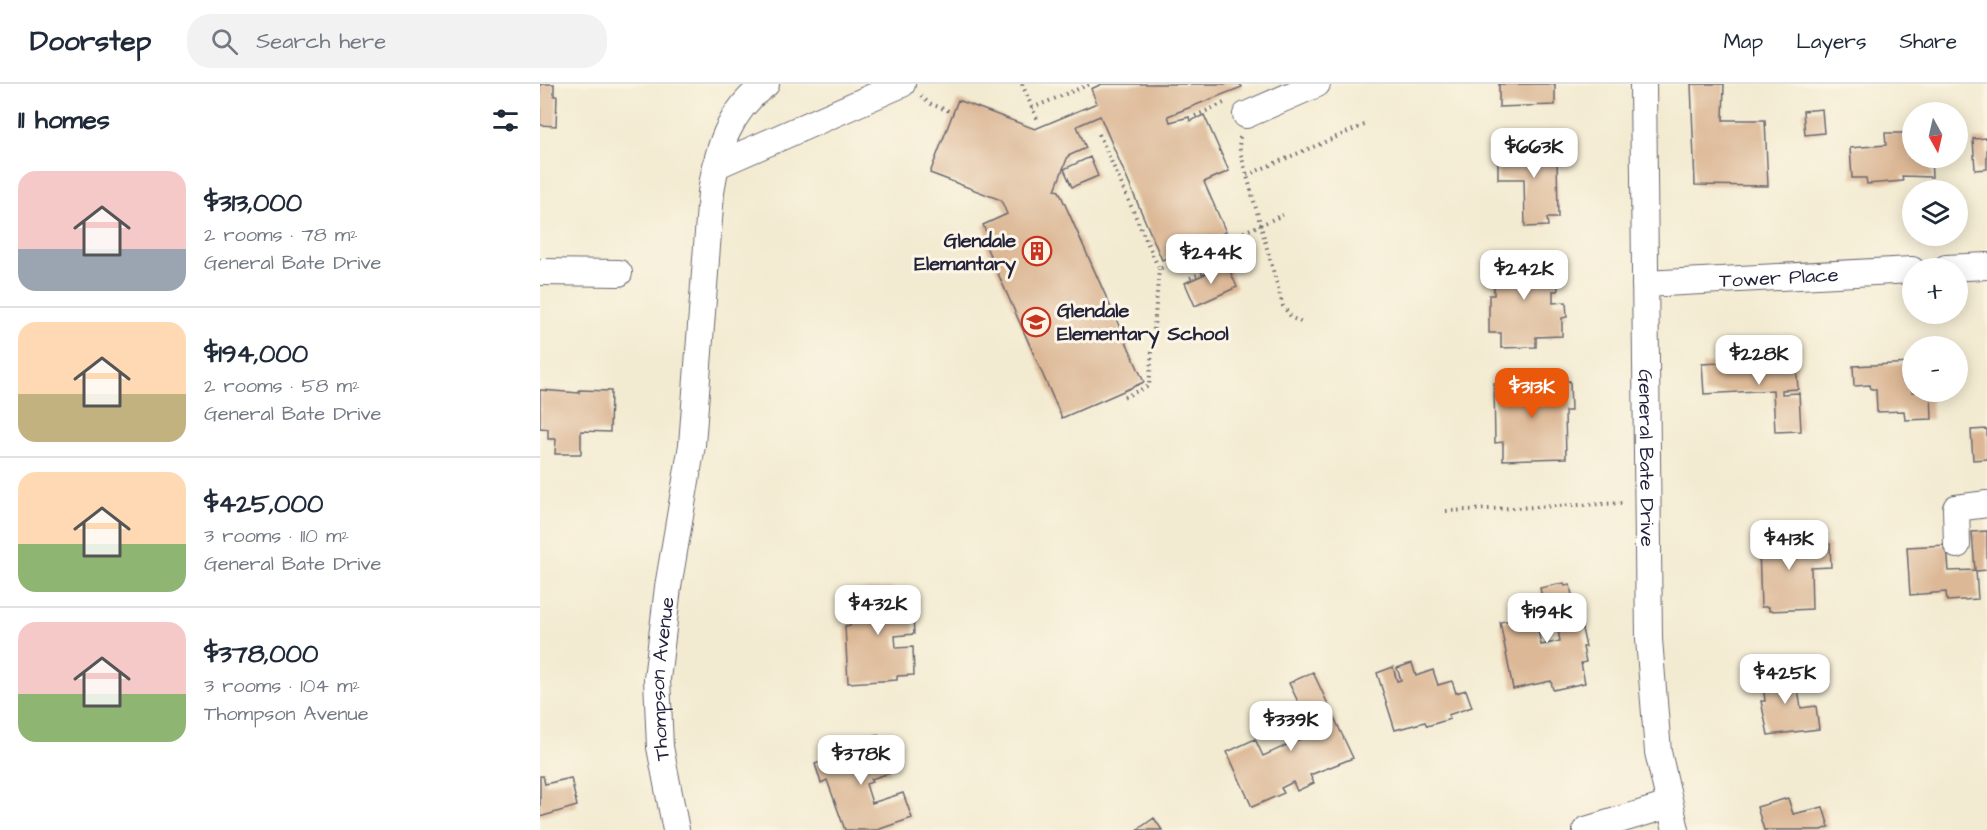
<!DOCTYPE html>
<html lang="en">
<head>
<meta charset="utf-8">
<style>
	:root { --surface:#fff; --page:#f2f2f3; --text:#1f2937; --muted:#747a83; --line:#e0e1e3; --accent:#ea580c }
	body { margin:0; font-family:"Architects Daughter",sans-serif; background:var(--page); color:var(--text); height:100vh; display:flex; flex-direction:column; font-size:22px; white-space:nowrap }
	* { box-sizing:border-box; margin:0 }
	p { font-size:20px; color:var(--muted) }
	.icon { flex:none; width:33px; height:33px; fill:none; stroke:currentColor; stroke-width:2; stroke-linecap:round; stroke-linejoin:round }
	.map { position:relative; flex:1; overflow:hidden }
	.side { display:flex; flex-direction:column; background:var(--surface); width:540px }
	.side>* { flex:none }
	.needle { width:39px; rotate:172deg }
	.buttons { position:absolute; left:1362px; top:18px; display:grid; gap:12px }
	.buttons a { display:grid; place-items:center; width:66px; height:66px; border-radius:50%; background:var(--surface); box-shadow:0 3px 15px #0003; font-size:30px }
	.price { position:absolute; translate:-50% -51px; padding:0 14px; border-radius:12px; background:#fff; color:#222; font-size:20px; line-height:39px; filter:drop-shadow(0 2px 3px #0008) }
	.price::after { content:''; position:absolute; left:50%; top:36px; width:18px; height:14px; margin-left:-9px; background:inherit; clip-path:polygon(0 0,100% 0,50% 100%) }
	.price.selected { background:var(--accent); color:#fff }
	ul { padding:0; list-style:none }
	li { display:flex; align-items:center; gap:18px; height:150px; padding:0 18px }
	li+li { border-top:2px solid var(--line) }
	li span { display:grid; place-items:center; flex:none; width:168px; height:120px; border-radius:18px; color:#555 }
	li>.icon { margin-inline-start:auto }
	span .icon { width:72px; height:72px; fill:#fffc; stroke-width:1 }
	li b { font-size:26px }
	h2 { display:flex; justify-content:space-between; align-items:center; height:72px; padding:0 18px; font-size:26px }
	header { display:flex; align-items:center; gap:36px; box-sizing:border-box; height:84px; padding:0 30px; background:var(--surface); border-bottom:2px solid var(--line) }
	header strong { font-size:28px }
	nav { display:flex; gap:33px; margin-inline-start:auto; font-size:21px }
	.search { width:420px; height:54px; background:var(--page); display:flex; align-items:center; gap:15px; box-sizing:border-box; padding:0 21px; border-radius:24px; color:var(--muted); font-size:22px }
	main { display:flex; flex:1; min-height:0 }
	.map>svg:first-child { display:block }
	.building { fill:#dcb896 }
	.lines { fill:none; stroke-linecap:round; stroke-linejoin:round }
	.minor-casing { stroke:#6b6870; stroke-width:28 }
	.path { stroke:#6b6870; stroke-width:4; stroke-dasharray:1.5 4.5; stroke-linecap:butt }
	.minor { stroke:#fff; stroke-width:26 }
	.labels { text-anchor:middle; stroke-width:6; stroke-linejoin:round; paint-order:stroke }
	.poi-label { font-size:20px; font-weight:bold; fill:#22223b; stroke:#fcf5e5; text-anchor:end }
	.street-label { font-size:20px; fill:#22223b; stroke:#fcf5e5 }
</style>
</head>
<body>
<header>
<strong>Doorstep</strong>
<div class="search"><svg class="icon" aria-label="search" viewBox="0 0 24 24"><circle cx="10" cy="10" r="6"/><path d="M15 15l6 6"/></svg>Search here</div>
<nav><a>Map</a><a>Layers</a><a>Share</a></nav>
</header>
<main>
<section class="side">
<h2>11 homes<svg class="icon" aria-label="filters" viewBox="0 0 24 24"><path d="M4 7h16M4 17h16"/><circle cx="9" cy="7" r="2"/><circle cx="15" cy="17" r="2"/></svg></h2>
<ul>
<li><span style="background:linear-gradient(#f6c9c9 65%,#9aa5b1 0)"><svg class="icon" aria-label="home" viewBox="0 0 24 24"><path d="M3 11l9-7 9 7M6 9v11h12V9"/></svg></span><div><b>$313,000</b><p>2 rooms · 78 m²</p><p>General Bate Drive</p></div></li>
<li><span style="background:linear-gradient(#ffd9b3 60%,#c2b280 0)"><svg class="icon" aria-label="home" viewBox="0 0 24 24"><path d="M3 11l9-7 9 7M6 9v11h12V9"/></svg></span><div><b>$194,000</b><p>2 rooms · 58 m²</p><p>General Bate Drive</p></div></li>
<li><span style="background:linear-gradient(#ffd9b3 60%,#8fb573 0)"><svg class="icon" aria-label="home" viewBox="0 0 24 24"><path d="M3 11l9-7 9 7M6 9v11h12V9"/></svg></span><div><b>$425,000</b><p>3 rooms · 110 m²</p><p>General Bate Drive</p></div></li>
<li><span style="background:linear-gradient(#f6c9c9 60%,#8fb573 0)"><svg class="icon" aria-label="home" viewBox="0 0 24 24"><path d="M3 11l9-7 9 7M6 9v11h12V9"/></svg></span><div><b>$378,000</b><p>3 rooms · 104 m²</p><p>Thompson Avenue</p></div></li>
</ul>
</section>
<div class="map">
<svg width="1447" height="746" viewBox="0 0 1447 746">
	<rect width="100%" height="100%" fill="#fcf5e5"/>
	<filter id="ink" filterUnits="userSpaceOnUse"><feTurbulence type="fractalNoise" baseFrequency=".0167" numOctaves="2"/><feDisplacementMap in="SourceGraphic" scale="12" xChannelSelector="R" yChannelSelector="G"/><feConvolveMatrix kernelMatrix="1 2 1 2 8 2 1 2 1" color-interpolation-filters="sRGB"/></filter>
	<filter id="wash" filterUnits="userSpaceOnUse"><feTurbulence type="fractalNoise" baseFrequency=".008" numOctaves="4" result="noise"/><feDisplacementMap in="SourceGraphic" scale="24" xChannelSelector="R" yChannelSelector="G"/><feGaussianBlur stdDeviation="1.35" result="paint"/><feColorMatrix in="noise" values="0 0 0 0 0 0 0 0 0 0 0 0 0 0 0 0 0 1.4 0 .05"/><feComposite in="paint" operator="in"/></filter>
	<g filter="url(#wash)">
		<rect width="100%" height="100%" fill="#f3ebd1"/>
		<g id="blocks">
			<!-- building -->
			<path class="building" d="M0,0H14V12H17L16,42L0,41Z
				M562,0H700L702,3L628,32L630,38L649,33L650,37L664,31L689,87L664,98L686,148L622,176L560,32L537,42L546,64L528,72L515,106L519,107L604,298L522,334L444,158L449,155L443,141L467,130L461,116L390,89L418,16L495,45L557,19L551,5Z
				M959,0H1015V21L959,23Z
				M1151,0H1184L1183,36H1225L1228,102L1155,101Z
				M1282,25L1284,49L1265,51L1263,27Z
				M1345,49H1372V74H1391L1392,93L1362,92L1363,97L1327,100L1326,94H1312L1310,64L1346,61Z
				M1012,54V73H1017L1018,134H1007L1008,142L985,143L984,95H958V70H984V55Z
				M1447,54V85L1435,86L1433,55Z
				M550,73L558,92L532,103L524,85Z
				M1017,175L1018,207H1013V219L1026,218L1027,233L1022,234V252L996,253V263L961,264V249H949V211H954V199H945V176Z
				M687,180L697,203L655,222L645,199Z
				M1179,274H1187V278L1214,277L1215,280L1256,278L1258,305L1242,306V310L1259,309L1261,347L1235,348L1233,306L1164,310L1162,280L1179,279Z
				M1372,279V308H1391L1392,335L1365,336L1364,327L1337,328L1336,305H1331L1330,301L1314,302L1313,282Z
				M1030,297L1031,327H1025L1026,374L963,376V358L955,359L954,299Z
				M0,306L39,309V306L71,307L70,348L41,347V370H15L16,355H8V345L0,344Z
				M1447,345V375L1433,376L1431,346Z
				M1251,445V457L1262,456V461L1290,460L1291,483L1271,484L1272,525L1229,527V523H1221L1219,463H1225V446Z
				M1447,447V486L1436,487L1438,515L1407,517L1406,508L1370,511L1367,463L1407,461L1409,487L1435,486L1432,448Z
				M1024,499L1025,502L1030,501L1036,531H1039L1046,563H1043L1046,578L1041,579L1045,599L1013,606L1011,597L973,605L960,538L995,531L1001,561L1020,557L1017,541L1008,543L1000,504Z
				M353,504L354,514L372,513L374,550L355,552L356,564L373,563L374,591L357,592V596L308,599L305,542H310L308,507Z
				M872,579L876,592L893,586L898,601L912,597L916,609L926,606L932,623L908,631L910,635L887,642L885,638L855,646L837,589L853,583L857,597L861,596L857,584Z
				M1233,579L1234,590L1251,587L1253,605H1258L1261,624L1276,622L1279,645L1228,651L1221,617H1225L1221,581Z
				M773,588L813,674L770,691L774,699L757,707L753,698L741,704L744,709L712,723L687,668L715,655L723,672L791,641L781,619L763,628L749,599Z
				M338,651L350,689L331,695L332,698L326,700L332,719L363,709L372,734L337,746H305L287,696L281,699L275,680L295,673L293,665Z
				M0,692H3L5,700L31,694L37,722L0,733Z
				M1248,714L1253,730L1283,723L1289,743L1282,746H1224L1217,723Z
				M614,734L622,746H597Z"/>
		</g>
	</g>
	<g filter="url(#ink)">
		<use href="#blocks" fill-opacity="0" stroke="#6b6870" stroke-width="1.5"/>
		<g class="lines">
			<!-- minor casing -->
			<g class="minor-casing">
				<g id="minor">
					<path id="s1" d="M1103,0L1109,555L1118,668L1136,746"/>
					<path d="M706,31L777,0"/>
					<path d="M175,82L362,0"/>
					<path d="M1406,184L1447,182"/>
					<path d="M0,188L79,189"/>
					<path id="s2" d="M1105,200L1372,186"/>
					<path d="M1417,461L1416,424L1447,420"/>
					<path id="s3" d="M136,746L120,663L117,595L128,503L152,361L171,109C177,65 189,27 226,0"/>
					<path d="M1046,746L1129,721"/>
				</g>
			</g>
			<!-- path -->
			<path class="path" d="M482,0L498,37
				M381,12L389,19L409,27
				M492,24L550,0
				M655,32L684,19
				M559,50L619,185L743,131
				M700,53L699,63L743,222L752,234L763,239
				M707,91L827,40
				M650,194L669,186L660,167
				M584,313L609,302L619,185
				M906,427L1083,419"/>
			<!-- minor -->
			<use href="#minor" class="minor"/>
		</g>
	</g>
	<!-- icons -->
	<defs>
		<g id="building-ring" transform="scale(1.5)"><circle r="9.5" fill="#fcf5e5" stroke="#c8321e" stroke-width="1.5"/><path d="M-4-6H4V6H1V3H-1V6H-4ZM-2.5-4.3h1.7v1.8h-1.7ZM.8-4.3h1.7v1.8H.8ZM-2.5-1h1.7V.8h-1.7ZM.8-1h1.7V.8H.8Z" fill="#c8321e"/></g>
		<g id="school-ring" transform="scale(1.5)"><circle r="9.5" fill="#fcf5e5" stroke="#c8321e" stroke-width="1.5"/><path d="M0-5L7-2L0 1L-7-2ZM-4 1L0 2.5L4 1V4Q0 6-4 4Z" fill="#c8321e"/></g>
	</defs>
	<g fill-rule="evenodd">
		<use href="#building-ring" x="497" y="167"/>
		<use href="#school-ring" x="496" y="238"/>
	</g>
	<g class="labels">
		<!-- poi labels -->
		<g class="poi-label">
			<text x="476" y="163">Glendale<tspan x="476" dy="23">Elemantary</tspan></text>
			<text x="517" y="233" text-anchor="start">Glendale<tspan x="517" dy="23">Elementary School</tspan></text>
		</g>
		<!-- street labels -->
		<g class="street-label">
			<text dy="7" stroke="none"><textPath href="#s2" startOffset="134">Tower Place</textPath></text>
			<text dy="7" stroke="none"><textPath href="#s1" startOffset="374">General Bate Drive</textPath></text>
			<text dy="7" stroke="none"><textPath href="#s3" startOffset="153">Thompson Avenue</textPath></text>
		</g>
	</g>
</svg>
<div class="buttons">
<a><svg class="needle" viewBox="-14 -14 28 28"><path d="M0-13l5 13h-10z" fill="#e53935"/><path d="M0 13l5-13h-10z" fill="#747a83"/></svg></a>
<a><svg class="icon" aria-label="layers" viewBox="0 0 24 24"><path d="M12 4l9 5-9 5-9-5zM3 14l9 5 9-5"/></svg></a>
<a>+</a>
<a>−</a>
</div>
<b class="price" style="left:994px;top:95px">$663K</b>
<b class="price" style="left:671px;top:201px">$244K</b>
<b class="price" style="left:984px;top:217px">$242K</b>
<b class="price" style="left:1219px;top:302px">$228K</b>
<b class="price selected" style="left:992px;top:335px">$313K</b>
<b class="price" style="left:1249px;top:487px">$413K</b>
<b class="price" style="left:338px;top:552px">$432K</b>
<b class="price" style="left:1007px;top:560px">$194K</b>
<b class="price" style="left:1245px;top:621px">$425K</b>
<b class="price" style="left:751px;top:668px">$339K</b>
<b class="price" style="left:321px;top:702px">$378K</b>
</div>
</main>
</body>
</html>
